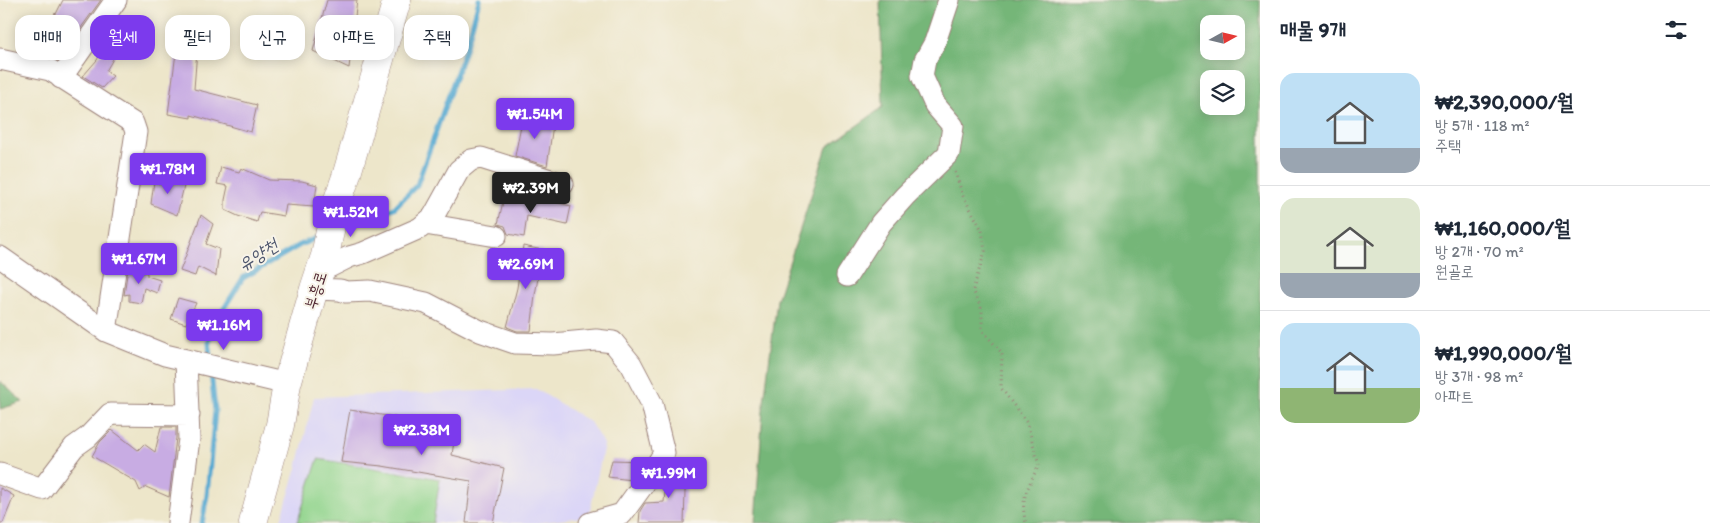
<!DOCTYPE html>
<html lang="ko">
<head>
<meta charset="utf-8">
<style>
	:root { --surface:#fff; --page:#f2f2f3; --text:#1f2937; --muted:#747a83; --line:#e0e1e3; --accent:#7c3aed }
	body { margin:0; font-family:Itim,"Poor Story",sans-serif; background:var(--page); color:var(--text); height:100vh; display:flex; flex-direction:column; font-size:19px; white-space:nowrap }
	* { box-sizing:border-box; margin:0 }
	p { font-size:16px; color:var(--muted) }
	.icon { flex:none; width:28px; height:28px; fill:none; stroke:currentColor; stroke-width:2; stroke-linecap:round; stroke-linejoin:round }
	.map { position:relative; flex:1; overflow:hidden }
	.drawer { display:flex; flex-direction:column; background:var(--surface); width:450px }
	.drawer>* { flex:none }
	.hud { position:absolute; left:15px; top:15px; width:475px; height:45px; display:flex; gap:10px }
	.needle { width:32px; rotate:82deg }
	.tools { position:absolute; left:1200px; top:15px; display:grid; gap:10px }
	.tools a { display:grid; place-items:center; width:45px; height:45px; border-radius:10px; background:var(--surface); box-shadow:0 2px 12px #0003; font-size:25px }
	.price { position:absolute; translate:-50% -42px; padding:0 11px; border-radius:5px; background:var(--accent); color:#fff; font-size:16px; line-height:32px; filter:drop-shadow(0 1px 2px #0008) }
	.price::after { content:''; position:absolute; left:50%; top:30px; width:15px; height:11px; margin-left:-8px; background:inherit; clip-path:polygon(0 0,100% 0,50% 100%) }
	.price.on { background:#222; color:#fff }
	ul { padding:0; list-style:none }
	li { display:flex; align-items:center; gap:15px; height:125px; padding:0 20px }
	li+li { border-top:1px solid var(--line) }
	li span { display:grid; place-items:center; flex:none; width:140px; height:100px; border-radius:15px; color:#555 }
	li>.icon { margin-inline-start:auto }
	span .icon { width:60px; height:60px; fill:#fffc; stroke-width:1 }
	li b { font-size:21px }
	h2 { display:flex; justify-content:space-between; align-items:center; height:60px; padding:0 20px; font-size:21px }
	.pill { padding:0 18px; border-radius:15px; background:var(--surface); box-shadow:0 2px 12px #0003; font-size:18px; line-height:45px }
	.pill.on { background:var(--accent); color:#fff }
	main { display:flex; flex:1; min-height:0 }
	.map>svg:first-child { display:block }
	.built { fill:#dbd6f7 }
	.green { fill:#90d48c; stroke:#6d7a5c }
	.forest { fill:#74b678; stroke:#5f6a52; fill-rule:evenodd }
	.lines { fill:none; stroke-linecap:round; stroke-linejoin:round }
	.stream { stroke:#55a9d1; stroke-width:5 }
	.building { fill:#c8ace3 }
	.minor-casing { stroke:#9c827a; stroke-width:23 }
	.major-casing { stroke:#9c827a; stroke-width:29 }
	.path { stroke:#9c827a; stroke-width:3; stroke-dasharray:1 4; stroke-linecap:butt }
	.minor { stroke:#fff; stroke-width:21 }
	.major { stroke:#fff; stroke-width:28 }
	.labels { text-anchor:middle; stroke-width:4; stroke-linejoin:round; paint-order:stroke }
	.street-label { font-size:16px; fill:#4a1f2b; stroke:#f7f3e8 }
	.water-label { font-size:18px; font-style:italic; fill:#4e566d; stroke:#f7f3e8 }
</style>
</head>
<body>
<main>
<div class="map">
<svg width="1260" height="523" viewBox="0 0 1260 523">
	<rect width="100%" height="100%" fill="#f7f3e8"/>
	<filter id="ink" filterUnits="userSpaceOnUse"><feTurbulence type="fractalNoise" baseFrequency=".02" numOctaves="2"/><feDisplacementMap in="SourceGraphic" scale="10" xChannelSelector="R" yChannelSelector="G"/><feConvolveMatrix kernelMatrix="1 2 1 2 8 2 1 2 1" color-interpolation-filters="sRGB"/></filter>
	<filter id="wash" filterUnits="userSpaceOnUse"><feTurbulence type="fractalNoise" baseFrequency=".0096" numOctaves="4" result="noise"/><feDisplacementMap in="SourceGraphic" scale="20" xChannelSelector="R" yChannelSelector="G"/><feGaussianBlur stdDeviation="1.12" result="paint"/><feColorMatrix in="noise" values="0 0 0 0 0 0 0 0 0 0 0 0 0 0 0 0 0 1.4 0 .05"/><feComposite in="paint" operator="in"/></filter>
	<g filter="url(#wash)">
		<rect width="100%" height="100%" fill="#ede6ca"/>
		<!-- built -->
		<path class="built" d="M536,389L590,422L604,445L589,516L538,523H280L297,468L314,397Z"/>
		<!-- green -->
		<path class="green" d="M318,459L440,479L433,523H297Z"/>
		<!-- forest -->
		<path class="forest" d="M880,0H1260V523H755L763,410L777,300L827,147L883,107ZM1209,24H1236V51H1209ZM1209,79H1236V106H1209Z
			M0,381L23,402L0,409Z"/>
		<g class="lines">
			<!-- stream -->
			<path class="stream" d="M339,229L394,208L417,185L468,41L479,0
				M210,361L209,341L223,310L243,278L300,245L319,237
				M202,523L207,495L215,411L211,372"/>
		</g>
		<g id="blocks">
			<!-- building -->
			<path class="building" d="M63,0H101L70,43L67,40L56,55L38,47L55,13L56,14Z
				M327,0H357L349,68L313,51Z
				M112,27L140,42L134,54L121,45L106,71L113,76L102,88L83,76L97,60L110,38L106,36Z
				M177,45L197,50L194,89L257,105L251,132L191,115V118L168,114Z
				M534,114L554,118L547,166L515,156L522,120L533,123Z
				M221,167L239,172L241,168L269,180L302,181L317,185L314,207L286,205L284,216L260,212L257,222L238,216L225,210V200L228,186L217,184Z
				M167,177L185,182L177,215L151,204L154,181L167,186Z
				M504,197L535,201V197L571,206L567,225L527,216L524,237L508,234L505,226L498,224Z
				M201,215L213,224L206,244L219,249L216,276L198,267L195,276L180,271Z
				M523,246L543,250L535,295L531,331H517L507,327L517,288Z
				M128,268L147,273V276L160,280L157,293L144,288L141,303L129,301V294L124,295Z
				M178,298L196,303L186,324L171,319Z
				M350,410L456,427L452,455L504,468L493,523H466L471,481L382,466L341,462Z
				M161,427H176V438L169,497L146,487L140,491L136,482L92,456L100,442L112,430L138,450L144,444L155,452Z
				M612,460L643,461L631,480L608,477Z
				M674,461L686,462L684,523H639L640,511L645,503L664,502L667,472Z
				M0,488L14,496L3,523H0Z"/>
		</g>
	</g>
	<g filter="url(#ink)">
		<use href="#blocks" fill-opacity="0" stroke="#9c827a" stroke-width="1"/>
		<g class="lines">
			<!-- minor casing -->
			<g class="minor-casing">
				<path id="minor" d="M0,59L50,70L133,123L136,132L106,331
					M61,78L116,0
					M425,224L496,236
					M0,257L106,331L165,355L287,384
					M321,271L349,257L363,253L420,228L433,217L459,170L471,160L481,158L563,184
					M847,276L881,223L905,196L949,153L953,126L935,105L922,76L925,60L935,42L949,0
					M314,289L340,290L346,292L370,291L426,303L480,331L515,343L553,344L596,340L613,342L631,364L652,404L664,453L651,474L622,514L590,523
					M0,474L42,489L74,447L88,437L110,414L189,415
					M178,523L189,439L186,360"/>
			</g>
			<!-- major casing -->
			<g class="major-casing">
				<path id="major" d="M253,523L280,425L287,384L314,289L325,256L334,211L346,177L397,0"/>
			</g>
			<!-- path -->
			<path class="path" d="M955,172L963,196L982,230L985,251L973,290L982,310V330L1002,353L1001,388L1027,423L1039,465C1029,485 1019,500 1026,523"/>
			<!-- minor -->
			<use href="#minor" class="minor"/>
			<!-- major -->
			<use href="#major" class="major"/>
		</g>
	</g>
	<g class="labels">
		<!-- street labels -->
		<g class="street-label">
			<text transform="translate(315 290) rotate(-72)" y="6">부흥로</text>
		</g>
		<!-- water labels -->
		<g class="water-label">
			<text transform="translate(258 255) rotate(-33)" y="6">유양천</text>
		</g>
	</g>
</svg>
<div class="tools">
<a><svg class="needle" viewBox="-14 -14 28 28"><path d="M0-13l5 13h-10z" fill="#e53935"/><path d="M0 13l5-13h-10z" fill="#747a83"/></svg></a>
<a><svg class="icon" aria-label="layers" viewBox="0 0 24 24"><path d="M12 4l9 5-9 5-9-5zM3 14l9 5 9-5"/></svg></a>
</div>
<b class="price" style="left:535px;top:140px">₩1.54M</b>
<b class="price" style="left:168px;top:195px">₩1.78M</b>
<b class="price on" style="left:531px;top:214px">₩2.39M</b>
<b class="price" style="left:351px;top:238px">₩1.52M</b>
<b class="price" style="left:139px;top:285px">₩1.67M</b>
<b class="price" style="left:526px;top:290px">₩2.69M</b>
<b class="price" style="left:224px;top:351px">₩1.16M</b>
<b class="price" style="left:422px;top:456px">₩2.38M</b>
<b class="price" style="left:669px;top:499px">₩1.99M</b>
<div class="hud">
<a class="pill">매매</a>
<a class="pill on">월세</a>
<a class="pill">필터</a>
<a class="pill">신규</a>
<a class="pill">아파트</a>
<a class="pill">주택</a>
</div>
</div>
<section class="drawer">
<h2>매물 9개<svg class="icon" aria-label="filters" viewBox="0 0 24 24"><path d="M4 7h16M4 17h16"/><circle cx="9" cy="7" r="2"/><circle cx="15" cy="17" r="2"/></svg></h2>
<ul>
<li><span style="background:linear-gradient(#bfe0f5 75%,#9aa5b1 0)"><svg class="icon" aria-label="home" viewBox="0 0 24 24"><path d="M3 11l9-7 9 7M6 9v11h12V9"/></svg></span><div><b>₩2,390,000/월</b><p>방 5개 · 118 m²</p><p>주택</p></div></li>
<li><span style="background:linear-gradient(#dfe7d0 75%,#9aa5b1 0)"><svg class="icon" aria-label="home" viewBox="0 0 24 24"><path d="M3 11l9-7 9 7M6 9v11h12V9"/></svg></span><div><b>₩1,160,000/월</b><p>방 2개 · 70 m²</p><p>원골로</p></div></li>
<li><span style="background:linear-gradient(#bfe0f5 65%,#8fb573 0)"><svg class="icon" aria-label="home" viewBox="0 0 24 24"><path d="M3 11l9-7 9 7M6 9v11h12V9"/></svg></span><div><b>₩1,990,000/월</b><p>방 3개 · 98 m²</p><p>아파트</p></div></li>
</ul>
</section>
</main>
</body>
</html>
